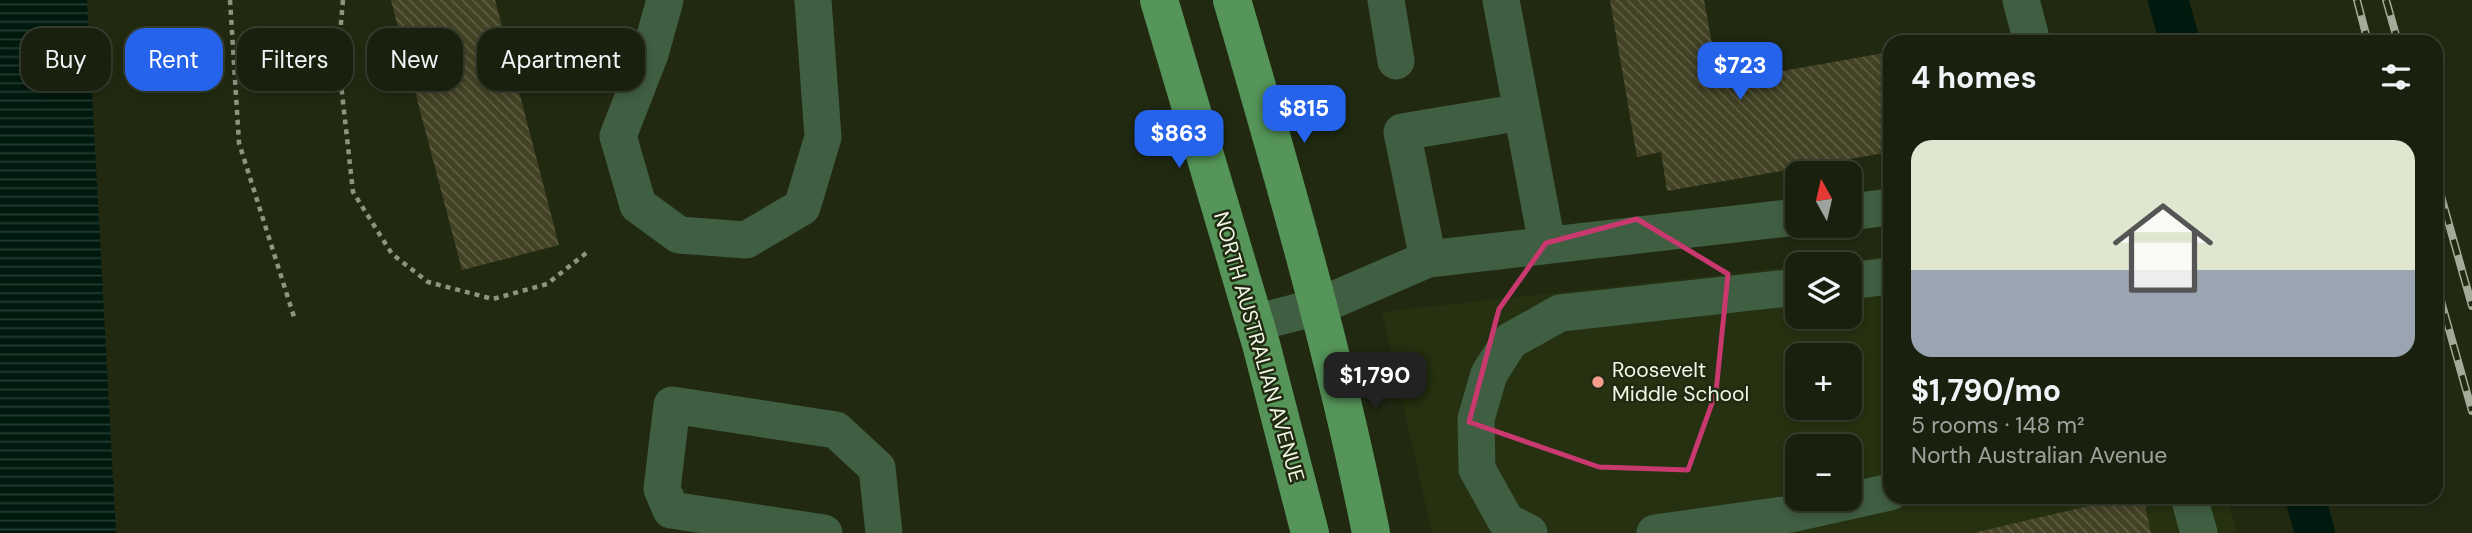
<!DOCTYPE html>
<html lang="en">
<head>
<meta charset="utf-8">
<style>
	:root { --surface:#19200d; --page:#222816; --text:#f1f3f6; --muted:#9fa39d; --line:#373e2e; --accent:#2563eb }
	body { margin:0; font-family:"DM Sans",sans-serif; background:var(--page); color:var(--text); height:100vh; display:flex; flex-direction:column; font-size:26px; white-space:nowrap }
	* { box-sizing:border-box; margin:0 }
	p { font-size:23px; color:var(--muted) }
	.icon { flex:none; width:38px; height:38px; fill:none; stroke:currentColor; stroke-width:2; stroke-linecap:round; stroke-linejoin:round }
	.map { position:relative; flex:1; overflow:hidden }
	.side { position:absolute; left:1883px; top:35px; width:560px; height:469px; display:flex; flex-direction:column; background:var(--surface); border-radius:21px; box-shadow:0 4px 10px #0003,0 0 0 2px var(--line) }
	.side>* { flex:none }
	.top-card { position:absolute; left:21px; top:28px; width:665px; height:63px; display:flex; gap:14px }
	.needle { width:46px; rotate:352deg }
	.tools { position:absolute; left:1785px; top:161px; display:grid; gap:14px }
	.tools a { display:grid; place-items:center; width:77px; height:77px; border-radius:14px; background:var(--surface); box-shadow:0 4px 10px #0003,0 0 0 2px var(--line); font-size:35px }
	.price { position:absolute; translate:-50% -60px; padding:0 16px; border-radius:14px; background:var(--accent); color:#fff; font-size:23px; line-height:46px; filter:drop-shadow(0 2px 4px #0008) }
	.price::after { content:''; position:absolute; left:50%; top:42px; width:21px; height:16px; margin-left:-10px; background:inherit; clip-path:polygon(0 0,100% 0,50% 100%) }
	.price.active { background:#222; color:#fff }
	ul { padding:0; list-style:none }
	li { display:grid; align-content:center; gap:14px; height:371px; padding:0 28px }
	li span { display:grid; place-items:center; height:217px; border-radius:21px; color:#555 }
	li>.icon { margin-inline-start:auto }
	span .icon { width:126px; height:126px; fill:#fffc; stroke-width:1 }
	li b { font-size:30px }
	h2 { display:flex; justify-content:space-between; align-items:center; height:84px; padding:0 28px; font-size:30px }
	.pill { padding:0 24px; border-radius:21px; background:var(--surface); box-shadow:0 4px 10px #0003,0 0 0 2px var(--line); font-size:24px; line-height:63px }
	.pill.active { background:var(--accent); color:#fff }
	.map>svg:first-child { display:block }
	.built { fill:#253110; fill-rule:evenodd }
	.water { fill:url(#water-rules) }
	.lines { fill:none; stroke-linecap:round; stroke-linejoin:round }
	.canal { stroke:#00190e; stroke-width:40 }
	.building { fill:url(#building-back-hatch) }
	.path { stroke:#8d9581; stroke-width:4.5; stroke-dasharray:5 5; stroke-linecap:butt }
	.minor { stroke:#405e41; stroke-width:37 }
	.major { stroke:#559559; stroke-width:38 }
	.rail-casing { stroke:#a4ac99; stroke-width:8 }
	.rail { stroke:#212a11; stroke-width:5; stroke-dasharray:16; stroke-linecap:butt }
	.marked { fill:none; stroke:#c93970; stroke-width:5; stroke-linejoin:round }
	.poi-dot { fill:#f49d8d; stroke:#212a11; stroke-width:2.5 }
	.labels { text-anchor:middle; stroke-width:5; stroke-linejoin:round; paint-order:stroke }
	.street-label { font-size:21px; fill:#f0f7e7; stroke:#212a11 }
	.poi-label { font-size:21px; fill:#f0f7e7; stroke:#212a11; text-anchor:start }
</style>
</head>
<body>
<div class="map">
<svg width="2472" height="533" viewBox="0 0 2472 533">
	<defs>
		<pattern id="water-rules" width="6" height="5" patternUnits="userSpaceOnUse" patternTransform="scale(1.75)"><rect width="6" height="5" fill="#00190e"/><path d="M0 2.5h6" fill="none" stroke="#263b31"/></pattern>
		<pattern id="building-back-hatch" width="6" height="6" patternUnits="userSpaceOnUse" patternTransform="scale(1.75)"><rect width="6" height="6" fill="#434225"/><path d="M-1 5l2 2M0 0l6 6M5-1l2 2" fill="none" stroke="#5e5e45"/></pattern>
	</defs>
	<rect width="100%" height="100%" fill="#212a11"/>
	<!-- built -->
	<path class="built" d="M1890,256V497H2227L2237,533H1432L1382,312L1797,266V317H1850V264H1817ZM1797,355H1850V408H1797ZM1797,446H1850V499H1797Z"/>
	<!-- water -->
	<path class="water" d="M0,0H87L116,533H0Z"/>
	<g class="lines">
		<!-- canal -->
		<path class="canal" d="M2168,0L2180,42
			M2305,497L2315,533"/>
	</g>
	<!-- building -->
	<path class="building" d="M391,0H495L559,245L462,270Z
		M1610,0H1704L1719,82L1890,52V152L1667,191L1661,152L1637,157Z
		M1999,33L2000,42H1957V41Z
		M2127,497H2143L2151,533H1973Z"/>
	<g class="lines">
		<!-- path -->
		<path class="path" d="M230,0L239,143L295,320
			M343,0L338,57L353,192L392,254L428,282L493,299L547,284L590,250"/>
		<!-- minor -->
		<path class="minor" d="M665,0L650,54L618,136L638,205L679,235L746,240L802,207L823,137L813,0
			M1386,0L1396,61
			M1501,0L1547,244
			M2021,0L2032,42
			M1850,212L1890,207
			M1428,259L1402,132L1522,112
			M1850,281L1890,276
			M1255,323L1317,307L1428,259L1797,217
			M2189,497L2199,533
			M824,533L671,510L662,489L672,405L836,430L877,468L884,533
			M1529,533L1506,521L1477,469L1476,419L1489,374L1510,341L1560,313L1797,287
			M1655,533L1791,514L1890,492"/>
		<!-- major -->
		<path class="major" d="M1159,0L1261,344L1310,533
			M1232,0C1283,176 1335,353 1371,533"/>
		<!-- rail casing -->
		<g class="rail-casing">
			<path id="rail" d="M2357,0L2368,42
				M2386,0L2398,42
				M2436,178L2472,306
				M2436,283L2472,411"/>
		</g>
		<!-- rail -->
		<use href="#rail" class="rail"/>
	</g>
	<!-- marked area -->
	<path class="marked" d="M1637,219L1728,274L1716,392L1688,470L1599,467L1469,422L1499,309L1546,243Z"/>
	<!-- markers -->
	<circle class="poi-dot" cx="1598" cy="382" r="7"/>
	<g class="labels">
		<!-- street labels -->
		<g class="street-label">
			<text transform="translate(1259 347) rotate(74)" y="7">NORTH AUSTRALIAN AVENUE</text>
		</g>
		<!-- poi labels -->
		<g class="poi-label">
			<text x="1612" y="377">Roosevelt<tspan x="1612" dy="24">Middle School</tspan></text>
		</g>
	</g>
</svg>
<div class="tools">
<a><svg class="needle" viewBox="-14 -14 28 28"><path d="M0-13l5 13h-10z" fill="#e53935"/><path d="M0 13l5-13h-10z" fill="#9fa39d"/></svg></a>
<a><svg class="icon" aria-label="layers" viewBox="0 0 24 24"><path d="M12 4l9 5-9 5-9-5zM3 14l9 5 9-5"/></svg></a>
<a>+</a>
<a>−</a>
</div>
<b class="price" style="left:1740px;top:102px">$723</b>
<b class="price" style="left:1304px;top:145px">$815</b>
<b class="price" style="left:1179px;top:170px">$863</b>
<b class="price active" style="left:1375px;top:412px">$1,790</b>
<div class="top-card">
<a class="pill">Buy</a>
<a class="pill active">Rent</a>
<a class="pill">Filters</a>
<a class="pill">New</a>
<a class="pill">Apartment</a>
</div>
<section class="side">
<h2>4 homes<svg class="icon" aria-label="filters" viewBox="0 0 24 24"><path d="M4 7h16M4 17h16"/><circle cx="9" cy="7" r="2"/><circle cx="15" cy="17" r="2"/></svg></h2>
<ul>
<li><span style="background:linear-gradient(#dfe7d0 60%,#9aa5b1 0)"><svg class="icon" aria-label="home" viewBox="0 0 24 24"><path d="M3 11l9-7 9 7M6 9v11h12V9"/></svg></span><div><b>$1,790/mo</b><p>5 rooms · 148 m²</p><p>North Australian Avenue</p></div></li>
</ul>
</section>
</div>
</body>
</html>
